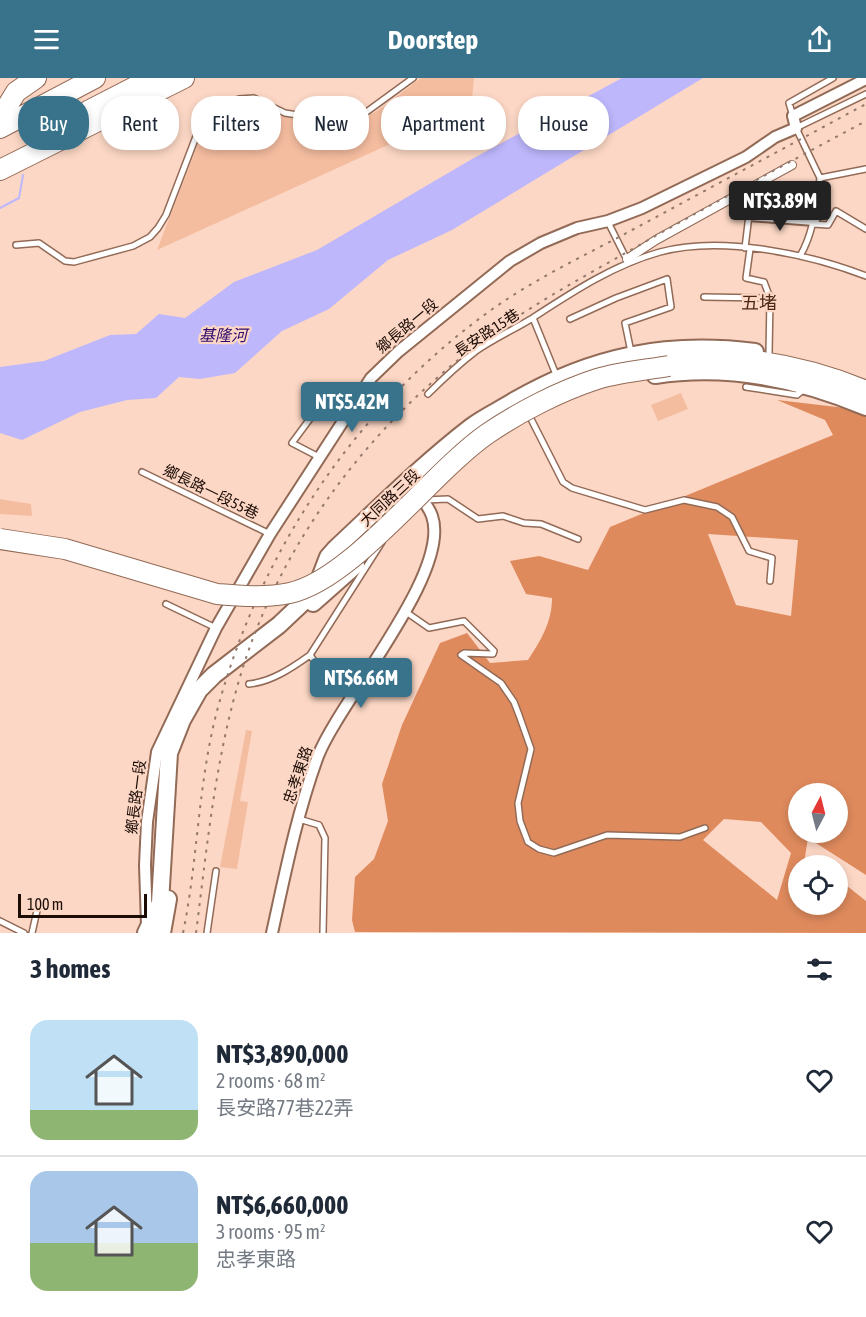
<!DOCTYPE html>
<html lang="en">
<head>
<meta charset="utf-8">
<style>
	:root { --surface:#fff; --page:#f6f6f7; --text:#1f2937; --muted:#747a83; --line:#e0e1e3; --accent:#38738b }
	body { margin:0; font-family:"Asap Condensed","Noto Sans TC",sans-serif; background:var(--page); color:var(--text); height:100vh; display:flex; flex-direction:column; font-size:22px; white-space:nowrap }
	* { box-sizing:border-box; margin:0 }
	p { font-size:20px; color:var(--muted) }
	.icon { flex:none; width:33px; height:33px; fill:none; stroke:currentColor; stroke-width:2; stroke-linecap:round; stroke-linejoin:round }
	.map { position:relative; height:855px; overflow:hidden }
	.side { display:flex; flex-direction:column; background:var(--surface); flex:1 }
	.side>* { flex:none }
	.guide { position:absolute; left:18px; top:18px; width:831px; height:54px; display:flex; gap:12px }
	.needle { width:39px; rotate:7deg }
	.controls { position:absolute; left:788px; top:705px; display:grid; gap:12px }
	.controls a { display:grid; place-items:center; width:60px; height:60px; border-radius:50%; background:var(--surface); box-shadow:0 3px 9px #0003; font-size:30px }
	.scale { position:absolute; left:18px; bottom:15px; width:129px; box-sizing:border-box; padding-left:6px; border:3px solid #1b0c05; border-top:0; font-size:16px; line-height:21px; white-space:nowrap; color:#1b0c05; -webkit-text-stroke:4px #fcd7c5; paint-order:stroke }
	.price { position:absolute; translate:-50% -51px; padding:0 14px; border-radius:6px; background:var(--accent); color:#fff; font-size:20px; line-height:39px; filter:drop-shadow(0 2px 3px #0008) }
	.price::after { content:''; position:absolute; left:50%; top:36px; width:18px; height:14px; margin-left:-9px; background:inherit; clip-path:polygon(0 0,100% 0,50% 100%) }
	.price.selected { background:#222; color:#fff }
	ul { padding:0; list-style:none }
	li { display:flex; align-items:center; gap:18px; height:150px; padding:0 30px }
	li+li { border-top:2px solid var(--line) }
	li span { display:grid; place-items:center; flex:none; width:168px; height:120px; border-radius:18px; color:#555 }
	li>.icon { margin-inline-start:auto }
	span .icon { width:72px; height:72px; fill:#fffc; stroke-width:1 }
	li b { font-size:26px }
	h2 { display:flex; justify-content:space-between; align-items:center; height:72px; padding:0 30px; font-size:26px }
	.chip { padding:0 21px; border-radius:24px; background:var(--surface); box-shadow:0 3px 9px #0003; font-size:21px; line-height:54px }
	.chip.selected { background:var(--accent); color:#fff }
	header { display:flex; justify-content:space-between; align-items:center; height:78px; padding:0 30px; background:var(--accent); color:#fff; font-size:27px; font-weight:700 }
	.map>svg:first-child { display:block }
	.green { fill:#f5bda0 }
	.forest { fill:#df8a5d; fill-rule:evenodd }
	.water { fill:#beb7fc }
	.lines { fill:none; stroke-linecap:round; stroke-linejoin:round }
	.stream { stroke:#beb7fc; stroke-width:2 }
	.service-casing { stroke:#926a56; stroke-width:8 }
	.pedestrian-casing { stroke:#926a56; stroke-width:10 }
	.minor-casing { stroke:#926a56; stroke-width:14 }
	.primary-casing { stroke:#926a56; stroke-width:20 }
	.motorway-casing { stroke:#926a56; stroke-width:22 }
	.service { stroke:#fff; stroke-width:5 }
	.pedestrian { stroke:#fff; stroke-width:8 }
	.minor { stroke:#fff; stroke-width:10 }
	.primary { stroke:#fff; stroke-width:16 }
	.motorway { stroke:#fff; stroke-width:20 }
	.rail { stroke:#94796d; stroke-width:2; stroke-dasharray:3 6; stroke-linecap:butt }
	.motorway-bridge-casing { stroke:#926a56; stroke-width:22; stroke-linecap:butt }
	.motorway-bridge { stroke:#fff; stroke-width:20 }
	.labels { text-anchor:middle; stroke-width:4.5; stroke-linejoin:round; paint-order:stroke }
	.street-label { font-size:15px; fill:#1b0c05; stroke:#fcd7c5 }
	.water-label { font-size:16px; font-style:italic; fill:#2d0a6e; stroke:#fcd7c5 }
	.quarter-label { font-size:18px; fill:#4b2816; stroke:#fcd7c5 }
</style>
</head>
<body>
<header><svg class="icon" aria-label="menu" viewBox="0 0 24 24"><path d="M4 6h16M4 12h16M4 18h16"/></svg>Doorstep<svg class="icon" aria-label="share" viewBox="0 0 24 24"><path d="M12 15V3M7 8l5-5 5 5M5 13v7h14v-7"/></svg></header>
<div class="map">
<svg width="866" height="855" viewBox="0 0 866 855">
	<rect width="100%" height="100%" fill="#fcd7c5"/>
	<!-- green -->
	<path class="green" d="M421,0H474L472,22L467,31L157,172L206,45C216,33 238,21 255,24C262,26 268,33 275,35C294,43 322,47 343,46C371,44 399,15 421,0Z
		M681,315L688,331L658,343L651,327Z
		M0,421L31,426L32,438L0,436Z
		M246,652L252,653L240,723L248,724L237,791L220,789Z"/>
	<!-- forest -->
	<path class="forest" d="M777,322L854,331L866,338V797L808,760L804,785L811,787L798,788V826H837V800L866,823V855L355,854L352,842L355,799L374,781L388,743L382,706L402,647L440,565L467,555L490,585L528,582C541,562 552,544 552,520L526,516L510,483L539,478L588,492L610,449L833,357L825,342ZM708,456L798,462L791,538L736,527ZM798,716H837V754H798ZM724,741L761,744L791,775L777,822L703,762Z"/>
	<!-- water -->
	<path class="water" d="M622,0H703L452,152L388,182L329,231L282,253L235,295L200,301L179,299L156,320L127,322L80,334L22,362L0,355V289L44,283L110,257L136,256L159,236L185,240L234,204L317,172L472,81Z"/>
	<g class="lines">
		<!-- stream -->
		<path class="stream" d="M0,130L19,120L23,97"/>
		<!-- service casing -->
		<g class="service-casing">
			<path id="service" d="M793,38L789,25L833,0
				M820,100L796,50L866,16
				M820,100L866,91
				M608,144L628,184
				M813,146L828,147L836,133L866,151
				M16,167L39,165L65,183L74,184L133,168L150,159L158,150L166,137L197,56L214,29L239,21L254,20L285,35L310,39L351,40L365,35L413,0
				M745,170L749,137L745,125
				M750,171L746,200L764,204L770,220L769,276
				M800,178C814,154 816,127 820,100
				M704,219L770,220
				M533,240L557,299
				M570,241L616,220L667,201L671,229L625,245L631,274
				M746,309L797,317L804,311
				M428,316C443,301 459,286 476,273C493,261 513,252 531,241C571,215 613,187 660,174C721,157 809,176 866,198
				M530,339L563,404L572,410L645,432L684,422L717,429L732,439L749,473L772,480L770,503
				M319,379L292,365L332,311L354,325
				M142,394L270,456
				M425,422L448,421L478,441L503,438L524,445L541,446L578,461
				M166,526L216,550
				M406,534L429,550L464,543L494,573L493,576L464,575L461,577L501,605L514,624L519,637L531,671L518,725L520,743L528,764L539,771L554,775L607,757L680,759L705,750
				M310,577L382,464
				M249,606C271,604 292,590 310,577L322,594L352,619
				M299,741L319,747L325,760L323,855
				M0,843L24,855
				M32,855L38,828
				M207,855L216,793"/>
		</g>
		<!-- pedestrian casing -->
		<g class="pedestrian-casing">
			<path id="pedestrian" d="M627,181L656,162L792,87"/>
		</g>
		<!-- minor casing -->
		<g class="minor-casing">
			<path id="minor" d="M749,137L814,142
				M147,847L145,787L147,744L157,674L216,550L270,456L371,300L399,273L510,183L541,165L577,150L608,143L642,130L746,79L775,59L796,50L793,38L866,1
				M272,855C285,796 297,735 318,678C340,622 452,494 432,438C429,429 423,422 417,415"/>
		</g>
		<!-- primary casing -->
		<g class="primary-casing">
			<path id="primary" d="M655,297C727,286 800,301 866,329
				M313,525L356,487
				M146,855L160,825L169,675L182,642L199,612L214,597L279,547L315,513L328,479L335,471C379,430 423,386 471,349C484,339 500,332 514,323C592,278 666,263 755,274
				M162,855L168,821"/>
		</g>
		<!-- motorway casing -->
		<g class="motorway-casing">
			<path id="motorway" d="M88,33L152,0
				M0,40L16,14L36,0
				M0,50L95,0
				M0,92L184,0
				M661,281C731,275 801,286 866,313"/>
		</g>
		<!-- service -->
		<use href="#service" class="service"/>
		<!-- pedestrian -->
		<use href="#pedestrian" class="pedestrian"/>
		<!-- minor -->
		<use href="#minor" class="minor"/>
		<!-- primary -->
		<use href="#primary" class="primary"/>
		<!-- motorway -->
		<use href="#motorway" class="motorway"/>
		<!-- rail -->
		<path class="rail" d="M183,855C198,782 198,705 217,633C259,475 355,331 487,235C532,202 584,178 632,152C710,110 788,68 866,26
			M196,855C207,769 215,683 240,599C282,457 381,333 502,249C547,218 596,192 643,165C717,123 791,83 866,43"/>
		<!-- motorway-bridge casing -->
		<g class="motorway-bridge-casing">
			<path id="motorway-bridge" d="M0,461L65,471L217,516C241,518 266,520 290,515C353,501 431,395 487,356C519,334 560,313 597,301C620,294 645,292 669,288"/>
		</g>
		<!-- motorway-bridge -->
		<use href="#motorway-bridge" class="motorway-bridge"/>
	</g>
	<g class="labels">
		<!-- street labels -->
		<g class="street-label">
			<text transform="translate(407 248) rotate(-40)" y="5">鄉長路一段</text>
			<text transform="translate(487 255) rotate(-33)" y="5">長安路15巷</text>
			<text transform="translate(211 414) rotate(26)" y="5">鄉長路一段55巷</text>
			<text transform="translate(390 420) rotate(-43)" y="5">大同路三段</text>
			<text transform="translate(298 697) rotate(-71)" y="5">忠孝東路</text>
			<text transform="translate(136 719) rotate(-83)" y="5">鄉長路一段</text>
		</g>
		<!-- water labels -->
		<g class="water-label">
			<text x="223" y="263">基隆河</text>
		</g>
		<!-- quarter labels -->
		<g class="quarter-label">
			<text x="759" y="231">五堵</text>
		</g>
	</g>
</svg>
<div class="controls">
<a><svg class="needle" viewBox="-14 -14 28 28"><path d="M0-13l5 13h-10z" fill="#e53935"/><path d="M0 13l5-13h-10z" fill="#747a83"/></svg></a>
<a><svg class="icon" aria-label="locate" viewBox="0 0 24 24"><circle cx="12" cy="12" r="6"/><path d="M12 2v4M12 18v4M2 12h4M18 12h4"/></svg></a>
</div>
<div class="scale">100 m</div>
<b class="price selected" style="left:780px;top:154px">NT$3.89M</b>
<b class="price" style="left:352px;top:355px">NT$5.42M</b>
<b class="price" style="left:361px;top:631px">NT$6.66M</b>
<div class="guide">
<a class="chip selected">Buy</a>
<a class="chip">Rent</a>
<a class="chip">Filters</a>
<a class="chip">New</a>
<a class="chip">Apartment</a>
<a class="chip">House</a>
</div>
</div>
<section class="side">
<h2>3 homes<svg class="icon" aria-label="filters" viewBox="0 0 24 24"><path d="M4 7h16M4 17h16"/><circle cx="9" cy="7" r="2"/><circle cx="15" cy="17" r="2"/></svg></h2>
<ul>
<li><span style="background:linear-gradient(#bfe0f5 75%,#8fb573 0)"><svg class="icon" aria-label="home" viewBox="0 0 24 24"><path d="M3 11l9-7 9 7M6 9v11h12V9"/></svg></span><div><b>NT$3,890,000</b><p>2 rooms · 68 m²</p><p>長安路77巷22弄</p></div><svg class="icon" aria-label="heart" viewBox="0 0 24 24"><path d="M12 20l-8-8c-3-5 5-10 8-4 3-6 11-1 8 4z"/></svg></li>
<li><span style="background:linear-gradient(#a9c7e8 60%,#8fb573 0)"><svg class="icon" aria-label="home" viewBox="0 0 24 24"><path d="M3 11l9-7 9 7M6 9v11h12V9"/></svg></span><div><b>NT$6,660,000</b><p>3 rooms · 95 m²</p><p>忠孝東路</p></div><svg class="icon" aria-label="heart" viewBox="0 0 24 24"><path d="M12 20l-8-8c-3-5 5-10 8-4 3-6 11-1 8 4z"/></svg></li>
</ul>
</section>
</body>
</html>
